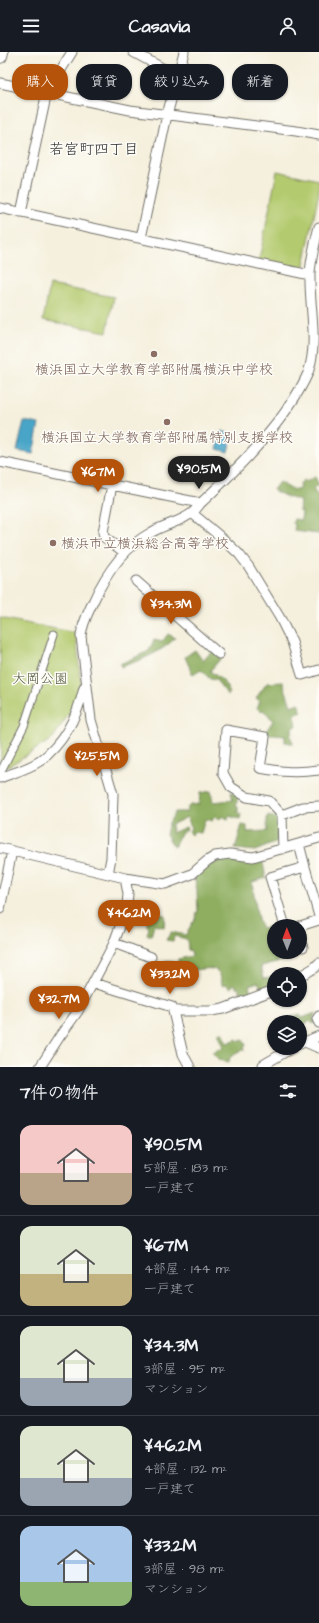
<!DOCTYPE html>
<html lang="ja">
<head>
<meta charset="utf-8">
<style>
	:root { --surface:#171b24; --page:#20242c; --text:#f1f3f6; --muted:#9ea1a6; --line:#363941; --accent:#b45309 }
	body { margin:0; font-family:"Architects Daughter","Klee One",sans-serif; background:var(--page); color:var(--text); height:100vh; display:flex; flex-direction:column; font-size:15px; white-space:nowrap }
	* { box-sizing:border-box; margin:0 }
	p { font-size:13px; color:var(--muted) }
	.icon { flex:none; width:22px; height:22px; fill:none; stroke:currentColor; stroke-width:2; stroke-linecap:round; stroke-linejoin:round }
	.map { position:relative; height:1015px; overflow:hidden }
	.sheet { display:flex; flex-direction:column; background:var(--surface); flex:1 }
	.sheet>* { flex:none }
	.guide { position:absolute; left:12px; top:12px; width:295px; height:36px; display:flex; gap:8px }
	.needle { width:26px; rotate:359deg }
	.fabs { position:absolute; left:267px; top:867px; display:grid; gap:8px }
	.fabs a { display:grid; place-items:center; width:40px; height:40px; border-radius:50%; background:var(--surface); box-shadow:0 1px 3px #0004; font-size:20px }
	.price { position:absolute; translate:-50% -34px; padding:0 9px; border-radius:14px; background:var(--accent); color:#fff; font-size:13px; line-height:26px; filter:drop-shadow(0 1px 2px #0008) }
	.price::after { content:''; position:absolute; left:50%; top:24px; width:12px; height:9px; margin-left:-6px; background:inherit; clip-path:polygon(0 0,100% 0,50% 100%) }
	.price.current { background:#222; color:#fff }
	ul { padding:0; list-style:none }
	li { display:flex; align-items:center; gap:12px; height:100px; padding:0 20px }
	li+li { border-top:1px solid var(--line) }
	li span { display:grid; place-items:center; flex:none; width:112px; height:80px; border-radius:12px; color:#555 }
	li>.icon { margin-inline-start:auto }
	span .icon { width:48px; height:48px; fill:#fffc; stroke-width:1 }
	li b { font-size:17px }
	h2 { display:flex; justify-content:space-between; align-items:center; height:48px; padding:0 20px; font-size:17px }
	.pill { padding:0 14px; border-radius:16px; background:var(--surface); box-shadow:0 1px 3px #0004; font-size:14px; line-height:36px }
	.pill.current { background:var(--accent); color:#fff }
	header { display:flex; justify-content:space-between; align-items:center; height:52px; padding:0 20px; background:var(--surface); font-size:18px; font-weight:800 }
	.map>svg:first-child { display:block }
	.green { fill:#b4ca6e; stroke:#707a4c }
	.forest { fill:#8fae61; stroke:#5d6c46 }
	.water { fill:#4aa5c8; stroke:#3a687a }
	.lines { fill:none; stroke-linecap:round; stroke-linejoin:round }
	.pedestrian-casing { stroke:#727069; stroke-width:9 }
	.minor-casing { stroke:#727069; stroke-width:11 }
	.primary-casing { stroke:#727069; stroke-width:16 }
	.pedestrian { stroke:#fff; stroke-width:7 }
	.minor { stroke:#fff; stroke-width:9 }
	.primary { stroke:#fff; stroke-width:14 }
	.education-dot { fill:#8d6e63; stroke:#fdfcf7; stroke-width:1.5 }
	.labels { text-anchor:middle; stroke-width:3; stroke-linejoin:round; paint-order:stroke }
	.education-label { font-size:14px; fill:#785e54; stroke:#fdfcf7 }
	.park-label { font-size:14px; fill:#545b3f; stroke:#fdfcf7 }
	.neighbourhood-label { font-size:15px; fill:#2b2b2b; stroke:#fdfcf7 }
</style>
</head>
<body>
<header><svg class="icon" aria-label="menu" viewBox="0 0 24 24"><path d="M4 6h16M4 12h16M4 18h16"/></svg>Casavia<svg class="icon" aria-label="person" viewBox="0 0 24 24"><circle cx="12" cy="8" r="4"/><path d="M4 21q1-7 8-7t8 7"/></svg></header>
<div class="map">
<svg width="319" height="1015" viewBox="0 0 319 1015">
	<rect width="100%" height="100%" fill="#fdfcf7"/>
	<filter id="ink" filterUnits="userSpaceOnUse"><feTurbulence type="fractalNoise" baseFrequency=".025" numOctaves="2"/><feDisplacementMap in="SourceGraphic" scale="8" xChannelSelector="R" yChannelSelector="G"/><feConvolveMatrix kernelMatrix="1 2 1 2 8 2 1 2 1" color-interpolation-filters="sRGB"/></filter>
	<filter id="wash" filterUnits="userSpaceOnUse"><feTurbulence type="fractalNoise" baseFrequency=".012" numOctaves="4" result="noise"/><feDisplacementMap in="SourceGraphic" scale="16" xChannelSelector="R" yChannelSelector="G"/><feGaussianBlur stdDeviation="0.9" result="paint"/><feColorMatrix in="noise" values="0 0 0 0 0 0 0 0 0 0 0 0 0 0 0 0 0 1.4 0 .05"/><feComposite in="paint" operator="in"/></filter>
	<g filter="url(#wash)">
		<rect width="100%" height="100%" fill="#f5f0dd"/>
		<!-- green -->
		<path class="green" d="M277,119L319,128V141L303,217L259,208Z
			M50,233L114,245L107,280L43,268Z
			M0,566L76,581L81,633L69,662L52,687L1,719Z"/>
		<!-- forest -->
		<path class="forest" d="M315,425L319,433L313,437L317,443L319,441V482L294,479L295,473L293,471L294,467L301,468L302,459H299L300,449L287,445L273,438L279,430L291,437L297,438L300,436L299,434L303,428L306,430Z
			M168,582L175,586C161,601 140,608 121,615L120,612L149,599L154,588L162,590Z
			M195,598L203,609L212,599L221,606L210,619L223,629L230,641L228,643L216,628L210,627L201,618L193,623L185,605Z
			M283,630L291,654L298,651L302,660L294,663L297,673L292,676V680L290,683L293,692L285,690V684L268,682L266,679L273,669L263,658L260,659L257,656L260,649L256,646L267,631Z
			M211,739L213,750L233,748L231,740L238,744L236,754L238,755V761L241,762L240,767L229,764L228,767L222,764L220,767L214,765L212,769L205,767L201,781L194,780L191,783L189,781L191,775L187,765L171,773L172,781L186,775L187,777L181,781L174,795L166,782L169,771L175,760H187V756L190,753L199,752L200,741Z
			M267,764L278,766L277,790L255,799L235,797L242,773L247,774V780L267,779Z
			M216,806H262L266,826L252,830L258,868L262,876L281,873L282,874H274V900H300V898L302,900L285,908L261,914L264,926L274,924V931L262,937L258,930L249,933L251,941L245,942L240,940L239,936L233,932L231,936L226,932L222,933C221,913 211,916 194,918L190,926L179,919L173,921L167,919V928L162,927L161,923L166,909L178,911V907L192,904L191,899L188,898L187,887L174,884L173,889L166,888L171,880L186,883L192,871L194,870L197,860H198L197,839L194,823Z
			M140,859L151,861L150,864L158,866L159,862L165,863L164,875L154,873L151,884L147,882L149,876L147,874V868L138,865Z
			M316,961L313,966L315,970L313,972L310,969L302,973L298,965L290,970H277L300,962L302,966Z
			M222,980L227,991L237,987L239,989L243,988L246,993L244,995L245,997L230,1005L229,1010L219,1008L212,1000L224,995L218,981Z"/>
		<!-- water -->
		<path class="water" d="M24,369L39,372L33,402L17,399Z
			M221,379L232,382L228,400L217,397Z"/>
	</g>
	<g filter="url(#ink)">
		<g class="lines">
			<!-- pedestrian casing -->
			<g class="pedestrian-casing">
				<path id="pedestrian" d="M0,724L1,719L24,674L54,582"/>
			</g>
			<!-- minor casing -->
			<g class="minor-casing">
				<path id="minor" d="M133,0L177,24
					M0,31L130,58L296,79L319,83
					M0,156L310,223
					M21,161L47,40L72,0
					M141,186L167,63L184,0
					M0,410L200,451
					M112,433L103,480L104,485L125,501
					M192,461L223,487L239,502L249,515L280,566L292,590L302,623L319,618
					M136,529L219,602
					M0,726C13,721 28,717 40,709C64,691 77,665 84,636
					M282,763L303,755L319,754
					M299,792L305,815
					M0,796L125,826L165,832L192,822L207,809L215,804L230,802L253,805L319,786
					M283,797L282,763L269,749L247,745L231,735L223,721L226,678L265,685L260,716C282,720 297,721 319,718
					M108,822L111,806L113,742L91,668L81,584C82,572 88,561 93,550C106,521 124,495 152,480C165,472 182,470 193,460C197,457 199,452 203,449C241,413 287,368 308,321C319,289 309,256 310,222C311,206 315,190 319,175
					M0,857L12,799
					M285,874L270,825L305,815L319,864
					M300,874L319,868
					M114,891L151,905
					M300,891L303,895
					M300,924L314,916L319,911
					M94,931L172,955L183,1002L190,1015
					M173,959H211L223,957L274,938
					M319,964L317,967L319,971
					M305,990L319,996
					M300,992L319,984
					M40,1015L60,984L78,959L113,893L124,864L127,853L128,842L125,826
					M263,1015V1013L292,996"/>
			</g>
			<!-- primary casing -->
			<g class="primary-casing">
				<path id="primary" d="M0,4L1,0"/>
			</g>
			<!-- pedestrian -->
			<use href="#pedestrian" class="pedestrian"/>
			<!-- minor -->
			<use href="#minor" class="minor"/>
			<!-- primary -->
			<use href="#primary" class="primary"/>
		</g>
	</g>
	<!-- markers -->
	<g class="education-dot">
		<circle cx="154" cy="302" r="4"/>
		<circle cx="167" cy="370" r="4"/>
		<circle cx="53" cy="491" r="4"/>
	</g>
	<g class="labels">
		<!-- education labels -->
		<g class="education-label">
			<text x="154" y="322">横浜国立大学教育学部附属横浜中学校</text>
			<text x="167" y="390">横浜国立大学教育学部附属特別支援学校</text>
			<text x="61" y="496" text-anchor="start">横浜市立横浜総合高等学校</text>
		</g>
		<!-- park labels -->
		<g class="park-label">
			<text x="40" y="631">大岡公園</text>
		</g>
		<!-- neighbourhood labels -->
		<g class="neighbourhood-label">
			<text x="94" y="102">若宮町四丁目</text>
		</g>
	</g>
</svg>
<div class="fabs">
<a><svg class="needle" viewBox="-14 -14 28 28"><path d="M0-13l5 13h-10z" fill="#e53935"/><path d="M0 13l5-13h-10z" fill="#9ea1a6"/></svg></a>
<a><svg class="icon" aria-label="locate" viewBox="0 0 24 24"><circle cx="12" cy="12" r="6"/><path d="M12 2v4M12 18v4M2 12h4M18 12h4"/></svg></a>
<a><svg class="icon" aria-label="layers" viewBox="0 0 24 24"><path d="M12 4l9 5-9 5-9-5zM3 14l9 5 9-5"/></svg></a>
</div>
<b class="price current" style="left:199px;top:438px">¥90.5M</b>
<b class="price" style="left:98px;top:441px">¥67M</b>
<b class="price" style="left:171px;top:573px">¥34.3M</b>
<b class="price" style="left:97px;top:725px">¥25.5M</b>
<b class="price" style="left:129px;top:882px">¥46.2M</b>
<b class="price" style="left:170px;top:943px">¥33.2M</b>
<b class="price" style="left:59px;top:968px">¥32.7M</b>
<div class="guide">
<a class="pill current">購入</a>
<a class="pill">賃貸</a>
<a class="pill">絞り込み</a>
<a class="pill">新着</a>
</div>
</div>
<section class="sheet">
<h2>7件の物件<svg class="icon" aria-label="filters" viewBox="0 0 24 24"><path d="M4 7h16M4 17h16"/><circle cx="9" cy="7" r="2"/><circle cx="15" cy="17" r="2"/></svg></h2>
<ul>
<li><span style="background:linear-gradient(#f6c9c9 60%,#b9a48a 0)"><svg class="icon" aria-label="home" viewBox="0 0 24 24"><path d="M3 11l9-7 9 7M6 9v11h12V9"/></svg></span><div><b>¥90.5M</b><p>5部屋 · 183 m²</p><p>一戸建て</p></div></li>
<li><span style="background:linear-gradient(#dfe7d0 60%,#c2b280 0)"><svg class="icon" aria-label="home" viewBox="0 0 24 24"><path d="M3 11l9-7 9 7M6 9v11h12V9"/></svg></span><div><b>¥67M</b><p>4部屋 · 144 m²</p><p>一戸建て</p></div></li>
<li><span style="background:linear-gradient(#dfe7d0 65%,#9aa5b1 0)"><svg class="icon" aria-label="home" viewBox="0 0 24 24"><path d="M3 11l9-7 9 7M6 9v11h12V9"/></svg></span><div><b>¥34.3M</b><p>3部屋 · 95 m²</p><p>マンション</p></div></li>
<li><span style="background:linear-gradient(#dfe7d0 65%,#9aa5b1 0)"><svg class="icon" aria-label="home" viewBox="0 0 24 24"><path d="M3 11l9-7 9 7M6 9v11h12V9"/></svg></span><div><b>¥46.2M</b><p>4部屋 · 132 m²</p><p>一戸建て</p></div></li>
<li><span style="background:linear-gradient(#a9c7e8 70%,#8fb573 0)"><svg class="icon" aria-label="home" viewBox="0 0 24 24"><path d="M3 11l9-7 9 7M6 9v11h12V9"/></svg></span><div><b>¥33.2M</b><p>3部屋 · 98 m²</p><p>マンション</p></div></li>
</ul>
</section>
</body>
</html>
